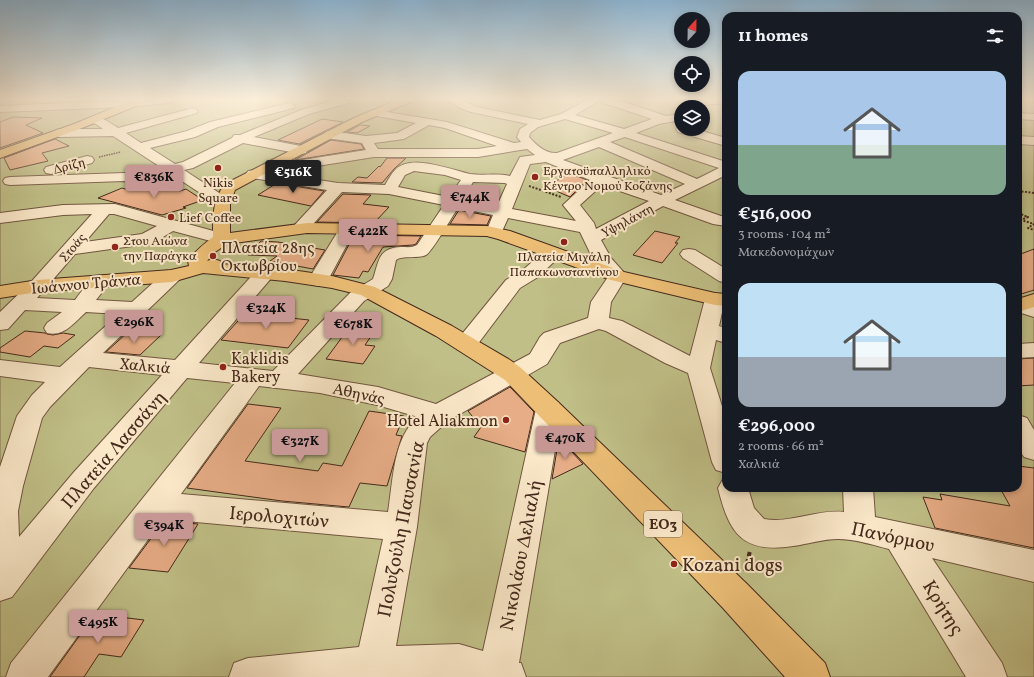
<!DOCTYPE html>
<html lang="en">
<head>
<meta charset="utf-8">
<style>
	:root { --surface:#171b24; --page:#242831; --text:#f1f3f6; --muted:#9ea1a6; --accent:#c59692 }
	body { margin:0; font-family:Vollkorn,serif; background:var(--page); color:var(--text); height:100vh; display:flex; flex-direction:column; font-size:15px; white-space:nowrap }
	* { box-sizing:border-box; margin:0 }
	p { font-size:13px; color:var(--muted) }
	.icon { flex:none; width:22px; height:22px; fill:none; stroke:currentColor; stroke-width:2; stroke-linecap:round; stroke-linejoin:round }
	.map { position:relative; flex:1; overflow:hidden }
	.side { position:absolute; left:722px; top:12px; width:300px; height:480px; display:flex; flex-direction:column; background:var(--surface); border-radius:12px; box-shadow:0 2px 6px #0003 }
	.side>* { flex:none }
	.needle { width:26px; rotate:22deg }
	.tools { position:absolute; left:674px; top:12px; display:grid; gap:8px }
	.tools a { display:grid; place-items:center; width:36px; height:36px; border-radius:50%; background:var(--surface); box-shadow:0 2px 6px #0003; font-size:20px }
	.price { position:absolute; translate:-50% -34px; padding:0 9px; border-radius:4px; background:var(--accent); color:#111; font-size:13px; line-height:26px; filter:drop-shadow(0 1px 2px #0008) }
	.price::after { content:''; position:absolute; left:50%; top:24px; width:12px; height:9px; margin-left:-6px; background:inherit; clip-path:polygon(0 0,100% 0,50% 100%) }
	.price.on { background:#222; color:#fff }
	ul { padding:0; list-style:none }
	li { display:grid; align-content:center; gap:8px; height:212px; padding:0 16px }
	li span { display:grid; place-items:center; height:124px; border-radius:12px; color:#555 }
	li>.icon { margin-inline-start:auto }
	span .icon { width:72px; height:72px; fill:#fffc; stroke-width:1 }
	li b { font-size:17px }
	h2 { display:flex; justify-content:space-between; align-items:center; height:48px; padding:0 16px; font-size:17px }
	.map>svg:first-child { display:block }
	.green { fill:#c0bf87; stroke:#827452; fill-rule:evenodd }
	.building { fill:#e7ad86; stroke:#45291c }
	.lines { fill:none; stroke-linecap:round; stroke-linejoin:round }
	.minor-casing { stroke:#725640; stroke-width:2 }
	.major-casing { stroke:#45291c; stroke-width:2 }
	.path-far2 { stroke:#45291c; stroke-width:1.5; stroke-dasharray:1.5 1; stroke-linecap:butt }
	.path-far1 { stroke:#45291c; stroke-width:2; stroke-dasharray:2 1.5; stroke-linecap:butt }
	.path { stroke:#45291c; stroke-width:4; stroke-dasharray:4.5 3; stroke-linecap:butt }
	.minor { fill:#fae8c9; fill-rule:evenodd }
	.major { fill:#ecbe76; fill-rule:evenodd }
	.poi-dot { fill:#8f2418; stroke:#fae8c9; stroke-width:1.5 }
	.labels { text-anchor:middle; stroke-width:4; stroke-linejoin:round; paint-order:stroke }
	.far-street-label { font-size:13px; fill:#45291c; stroke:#fae8c9 }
	.far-poi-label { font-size:13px; fill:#45291c; stroke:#fae8c9; text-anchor:start }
	.shield { fill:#fae8c9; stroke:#7b6250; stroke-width:1 }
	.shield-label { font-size:15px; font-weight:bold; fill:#45291c }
	.poi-label { font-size:16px; fill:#45291c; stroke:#fae8c9; text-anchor:start }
	.street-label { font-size:16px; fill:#45291c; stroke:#fae8c9 }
	.near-street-label { font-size:19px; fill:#45291c; stroke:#fae8c9 }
	.near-poi-label { font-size:19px; fill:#45291c; stroke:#fae8c9; text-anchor:start }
</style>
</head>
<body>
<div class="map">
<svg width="1034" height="677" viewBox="0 0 1034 677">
	<rect width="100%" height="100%" fill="#f8dbac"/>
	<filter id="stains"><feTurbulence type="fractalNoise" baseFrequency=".005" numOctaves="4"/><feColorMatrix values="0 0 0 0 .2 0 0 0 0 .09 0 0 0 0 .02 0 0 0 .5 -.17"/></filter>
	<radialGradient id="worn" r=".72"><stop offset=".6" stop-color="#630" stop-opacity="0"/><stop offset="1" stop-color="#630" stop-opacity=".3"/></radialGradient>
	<!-- green -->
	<path class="green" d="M0,100H726V488H1018V100H1034V677H0ZM681,107H703V129H681Z"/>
	<!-- building -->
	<path class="building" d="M13,117L42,118L26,125L43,133L0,148V122Z
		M322,119L343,122L299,144L278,140Z
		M360,125L370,126L357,133L347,132Z
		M55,139L69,146L42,153L48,161L10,170L4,158Z
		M331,140L361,144L364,149L295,160Z
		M387,158H406L394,169L382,183L352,182L358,177L367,178L379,166L380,167Z
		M569,173L587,180L570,197L547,187Z
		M277,183L324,191L311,206L258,195Z
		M167,184L180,191L186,189L203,200L183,207L186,208L162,215L98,198L122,188L125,189L131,186L145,190Z
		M343,194L371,195L363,204L389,207L374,223L317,222Z
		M459,210L491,216L487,225L450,224Z
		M655,231L680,237L675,243H678L662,263L633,255Z
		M354,235L421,236L416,244L413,245L383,247L368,272L363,271L359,278L333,275Z
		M261,241L278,242L325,250L313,269L270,261L277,256L248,255Z
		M1034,249V290L1018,295V255Z
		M245,313L309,320L288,348L221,340Z
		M351,325L376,329L365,345L375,346L363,364L326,359Z
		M25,331L45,333L47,334L53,335L63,333L75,335L58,348L44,346L30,357L0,352V348Z
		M128,332L161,335L140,355L106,352Z
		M1034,358V385L1018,386V359Z
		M510,387L534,412L525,452L474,437L481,427L468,411Z
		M248,404L281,408L245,461L318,471L323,463L342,466L369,411L404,416L396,435L402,436L387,486L360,483L349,507L282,501L187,488Z
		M559,438L583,464L552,479Z
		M1018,466L1034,468V548L935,528L923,497L942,500L940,494L1010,506L1000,488H1018Z
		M164,521L198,524L168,572L129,568Z
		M95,614L144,620L121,657L99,654L84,677H50Z"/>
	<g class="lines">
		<!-- minor casing -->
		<g class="minor-casing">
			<path id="minor" d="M131,100H174L169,103L124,107L0,112V106Z
				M335,100L349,101L348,103L309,114L254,137L306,147L307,150L306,153L301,154L243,143L193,168L184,170L227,198L230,201L227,204L222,206L217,204L171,174L164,176L159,175L157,172L162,168L113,136L60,137L56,136L54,133L56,130L60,129H103L96,124L89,122L87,120L89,118C100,115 109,122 118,128L193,108L198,111L197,113L126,133L141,143L187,131L210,122L290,103L295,106L294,108L218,127L195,137L150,148L175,164L183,162L232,138L234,135H240L301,110Z
				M448,100H461L477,107L540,120L561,114L587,100H618L666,116L681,114V120L659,124L636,133L726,162V175L675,200L721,216H726V226L713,224L663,206L601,240L611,258L627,276L611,302L609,318L622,321L690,356L705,299L708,295L715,293L722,295L725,299L719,326L726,328V343L716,340L710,368L726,419V473L716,470L712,462L688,373L665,363L606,331L599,329L560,343L547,364L448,421L430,437L427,443L417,527L396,646L459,644L483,651L536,409L540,402L549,400L558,402L562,409L519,663H521L526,677H229L234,663L248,658L359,647L383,539L163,519L48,677H6L11,663L235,383L187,378L94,488L12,597L0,601V467L17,416L32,395L45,382L0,376V360L60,367L119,314L86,312C74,323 64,337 47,333L44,328L47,323L62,312L25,310L8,329L0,330V312L31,282L92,214L63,215L0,223V213L63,205L115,204L228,235L231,239L228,243L222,244L173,231L153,243L147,244L75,254L37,298L75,300C85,288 91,273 108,277L111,281L96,300L132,302L165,272L172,270L179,272L181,276L179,280L103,353L175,360L259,268L266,266L273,268L275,272L273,276L199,363L273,371L350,293L373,279C379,261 378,248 401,247C407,247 412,248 417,245L444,205L389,194L342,192L306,232L300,233L294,232L292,228L327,190L253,178L248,177L246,174L248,171L257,170L259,167L264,166L366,150L362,143L326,138L324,135L326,132L330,131L366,136L397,133L416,123L371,115L369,113L371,111L375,110L447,122L514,143L521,142L517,137L520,129L528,124L471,112L462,109ZM600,100L601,102L652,119L624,129L575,115ZM565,119L613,133L557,153C546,154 536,145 529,137L530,133L538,127ZM429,125L445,128L497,146L478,149H378L374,143L404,139ZM625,137L719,168L697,179L610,142ZM599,147L685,184L661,195L563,160ZM527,149L535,155L520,157L510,176C497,173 483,176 470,174C451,170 411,153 395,170C391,174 388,180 385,185L338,183L273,173L374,157H478ZM546,162L590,180L563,205L576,221L512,209L530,164ZM414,171L445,175L461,180L449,197L398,187L405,175ZM473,182L505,183L507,184L497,206L463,199ZM602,185L649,201L596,229L594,223L580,205ZM458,208L493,215L486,232L488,236L494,237L500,236L508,218L580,232L594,261L608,277L591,302L588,318L544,333L540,337L530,354L436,404L378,387L298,374L364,301L388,286L392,279L396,260C402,255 418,259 426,255C433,251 452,216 458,208ZM109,214H114L157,226L142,234L85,242ZM89,367L162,375L74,472L19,537L18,511L23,486L42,418L50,407ZM259,386L320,393L377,405L418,417C393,437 393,482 388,512L181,494Z
				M689,100H726V103L702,105L690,102Z
				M1018,113L1034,114V120L1018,119Z
				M678,126H681V129H695L726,138V146L678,132L676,129Z
				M1018,136L1034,137V145L1018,144Z
				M87,156L92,157L94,160L92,163L51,174L46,173L44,170L46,167Z
				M124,173L143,177L145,180L143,183L138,184L124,181L10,185L5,184L3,181L5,178L10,177Z
				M348,223L354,224L356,228L328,280L325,284L318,286L311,284L308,280L340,228L342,224Z
				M553,248L559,249L562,253L559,257L538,277L520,288L474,349L466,351L458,349L455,344L458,339L506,280L524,269L547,249Z
				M689,249L695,250L726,269V283L719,281L683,258L680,254L683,250Z
				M1018,299L1034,304V317L1018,312Z
				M1034,343V357L1018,358V344Z
				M1018,415L1027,418L1034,430V460L1024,457L1018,448Z
				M726,478V488H748L754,508L764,519C791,524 817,509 844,512L843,488H873L875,517L1034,550V582L932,558L1002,663L1007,677H966L889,549C873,545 855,539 838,539C823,539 808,544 793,546C742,554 729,533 718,488L723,479Z"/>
		</g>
		<!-- major casing -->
		<g class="major-casing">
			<path id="major" d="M132,100H147L146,102L82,128L0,158V150L74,124Z
				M397,100H412L411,102L362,122L235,190L230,204V233L307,223L487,226L510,231L624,272L715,293L726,294V306L715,305L611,280L498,239L487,236L307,233L227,244L215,252L207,261L213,259L220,261L221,264L285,269L332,276L375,287L452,326L510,360L521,368L558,402L747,584L825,663L830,677H785L723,608L505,380L436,336L361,295L332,288L285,281L203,273L172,282L38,292L0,298V286L38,280L171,270L189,266L188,261C195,251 204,244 213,237C213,218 212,200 225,184L354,118Z
				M1034,294V307L1018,312V299Z"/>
		</g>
		<!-- path-far2 -->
		<path class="path-far2" d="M99,157L121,152"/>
		<!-- path-far1 -->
		<path class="path-far1" d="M529,186L561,197
			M1018,191L1034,193
			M1018,213L1028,217L1021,220L1034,224L1028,228L1034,230"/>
		<!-- path -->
		<path class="path" d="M745,571L750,551"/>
		<!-- minor -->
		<use href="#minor" class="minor"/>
		<!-- major -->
		<use href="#major" class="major"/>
	</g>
	<!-- sky -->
	<linearGradient id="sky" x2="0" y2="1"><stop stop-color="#8db6d4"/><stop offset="0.51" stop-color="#fcefda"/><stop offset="1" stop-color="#fcefda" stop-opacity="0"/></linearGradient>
	<rect width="1034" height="195" fill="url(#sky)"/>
	<!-- markers -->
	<g class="poi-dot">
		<circle cx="218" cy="168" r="4"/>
		<circle cx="535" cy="177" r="4"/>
		<circle cx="171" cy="217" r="4"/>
		<circle cx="564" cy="242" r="4"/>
		<circle cx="115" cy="247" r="4"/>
		<circle cx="213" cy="256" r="4"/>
		<circle cx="223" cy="367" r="4"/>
		<circle cx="506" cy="420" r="4"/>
		<circle cx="674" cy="564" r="4"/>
	</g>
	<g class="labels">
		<!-- far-street labels -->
		<g class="far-street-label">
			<text transform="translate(69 165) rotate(-15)" y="5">Δρίζη</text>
			<text transform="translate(627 220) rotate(-28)" y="5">Υψηλάντη</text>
			<text transform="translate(72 247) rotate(-49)" y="5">Στοάς</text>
		</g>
		<!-- far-poi labels -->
		<g class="far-poi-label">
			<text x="543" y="175">Εργατοϋπαλληλικό<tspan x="543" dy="15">Κέντρο Νομού Κοζάνης</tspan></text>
			<text x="218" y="187" text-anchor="middle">Nikis<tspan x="218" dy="15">Square</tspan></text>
			<text x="179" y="222">Lief Coffee</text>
			<text x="123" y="245">Στου Αιώνα<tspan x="123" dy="15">την Παράγκα</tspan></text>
			<text x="564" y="261" text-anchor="middle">Πλατεία Μιχάλη<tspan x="564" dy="15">Παπακωνσταντίνου</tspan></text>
		</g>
		<!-- shield labels -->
		<rect class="shield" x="644" y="511" width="38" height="26" rx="3"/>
		<g class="shield-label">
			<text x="663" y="529">ΕΟ3</text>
		</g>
		<!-- poi labels -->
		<g class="poi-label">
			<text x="221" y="253">Πλατεία 28ης<tspan x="221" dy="18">Οκτωβρίου</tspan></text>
			<text x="231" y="364">Kaklidis<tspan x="231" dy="18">Bakery</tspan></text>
			<text x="498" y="426" text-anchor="end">Hotel Aliakmon</text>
		</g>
		<!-- street labels -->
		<g class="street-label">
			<text transform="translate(86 283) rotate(-5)" y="6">Ιωάννου Τράντα</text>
			<text transform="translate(145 365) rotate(5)" y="6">Χαλκιά</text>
			<text transform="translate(359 393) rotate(12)" y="6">Αθηνάς</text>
		</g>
		<!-- near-street labels -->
		<g class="near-street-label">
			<text transform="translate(113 449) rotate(-49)" y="7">Πλατεία Λασσάνη</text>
			<text transform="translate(279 516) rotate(5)" y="7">Ιερολοχιτών</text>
			<text transform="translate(400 529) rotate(-79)" y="7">Πολυζούλη Παυσανία</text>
			<text transform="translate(893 536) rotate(12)" y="7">Πανόρμου</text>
			<text transform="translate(520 555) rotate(-79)" y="7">Νικολάου Δελιαλή</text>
			<text transform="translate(944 607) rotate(58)" y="7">Κρήτης</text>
		</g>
		<!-- near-poi labels -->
		<g class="near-poi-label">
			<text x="682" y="571">Kozani dogs</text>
		</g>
	</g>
	<rect width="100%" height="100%" filter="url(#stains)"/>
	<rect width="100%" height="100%" fill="url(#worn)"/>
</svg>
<div class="tools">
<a><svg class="needle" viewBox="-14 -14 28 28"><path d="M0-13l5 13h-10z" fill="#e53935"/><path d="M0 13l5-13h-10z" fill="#9ea1a6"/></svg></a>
<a><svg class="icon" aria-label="locate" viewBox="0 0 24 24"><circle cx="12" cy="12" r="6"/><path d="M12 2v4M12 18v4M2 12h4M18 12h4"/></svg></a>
<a><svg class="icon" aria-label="layers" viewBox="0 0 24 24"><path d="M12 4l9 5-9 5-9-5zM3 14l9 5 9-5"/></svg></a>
</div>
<b class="price on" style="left:293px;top:194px">€516K</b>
<b class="price" style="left:154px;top:199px">€836K</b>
<b class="price" style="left:470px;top:219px">€744K</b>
<b class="price" style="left:368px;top:253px">€422K</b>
<b class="price" style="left:266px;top:330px">€324K</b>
<b class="price" style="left:134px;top:344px">€296K</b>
<b class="price" style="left:353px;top:346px">€678K</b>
<b class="price" style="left:565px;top:460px">€470K</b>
<b class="price" style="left:300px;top:463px">€327K</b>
<b class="price" style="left:164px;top:547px">€394K</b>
<b class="price" style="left:98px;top:644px">€495K</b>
<section class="side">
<h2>11 homes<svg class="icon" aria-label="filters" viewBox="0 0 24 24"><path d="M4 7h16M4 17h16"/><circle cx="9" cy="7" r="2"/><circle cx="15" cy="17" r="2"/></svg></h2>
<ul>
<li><span style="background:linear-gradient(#a9c7e8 60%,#7fa58c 0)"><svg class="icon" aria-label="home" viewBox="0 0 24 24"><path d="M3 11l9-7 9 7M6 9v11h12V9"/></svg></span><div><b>€516,000</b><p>3 rooms · 104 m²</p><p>Μακεδονομάχων</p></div></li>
<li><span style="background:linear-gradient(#bfe0f5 60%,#9aa5b1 0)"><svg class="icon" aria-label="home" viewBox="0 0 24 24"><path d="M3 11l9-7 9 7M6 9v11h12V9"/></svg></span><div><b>€296,000</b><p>2 rooms · 66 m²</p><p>Χαλκιά</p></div></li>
</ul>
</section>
</div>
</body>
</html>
